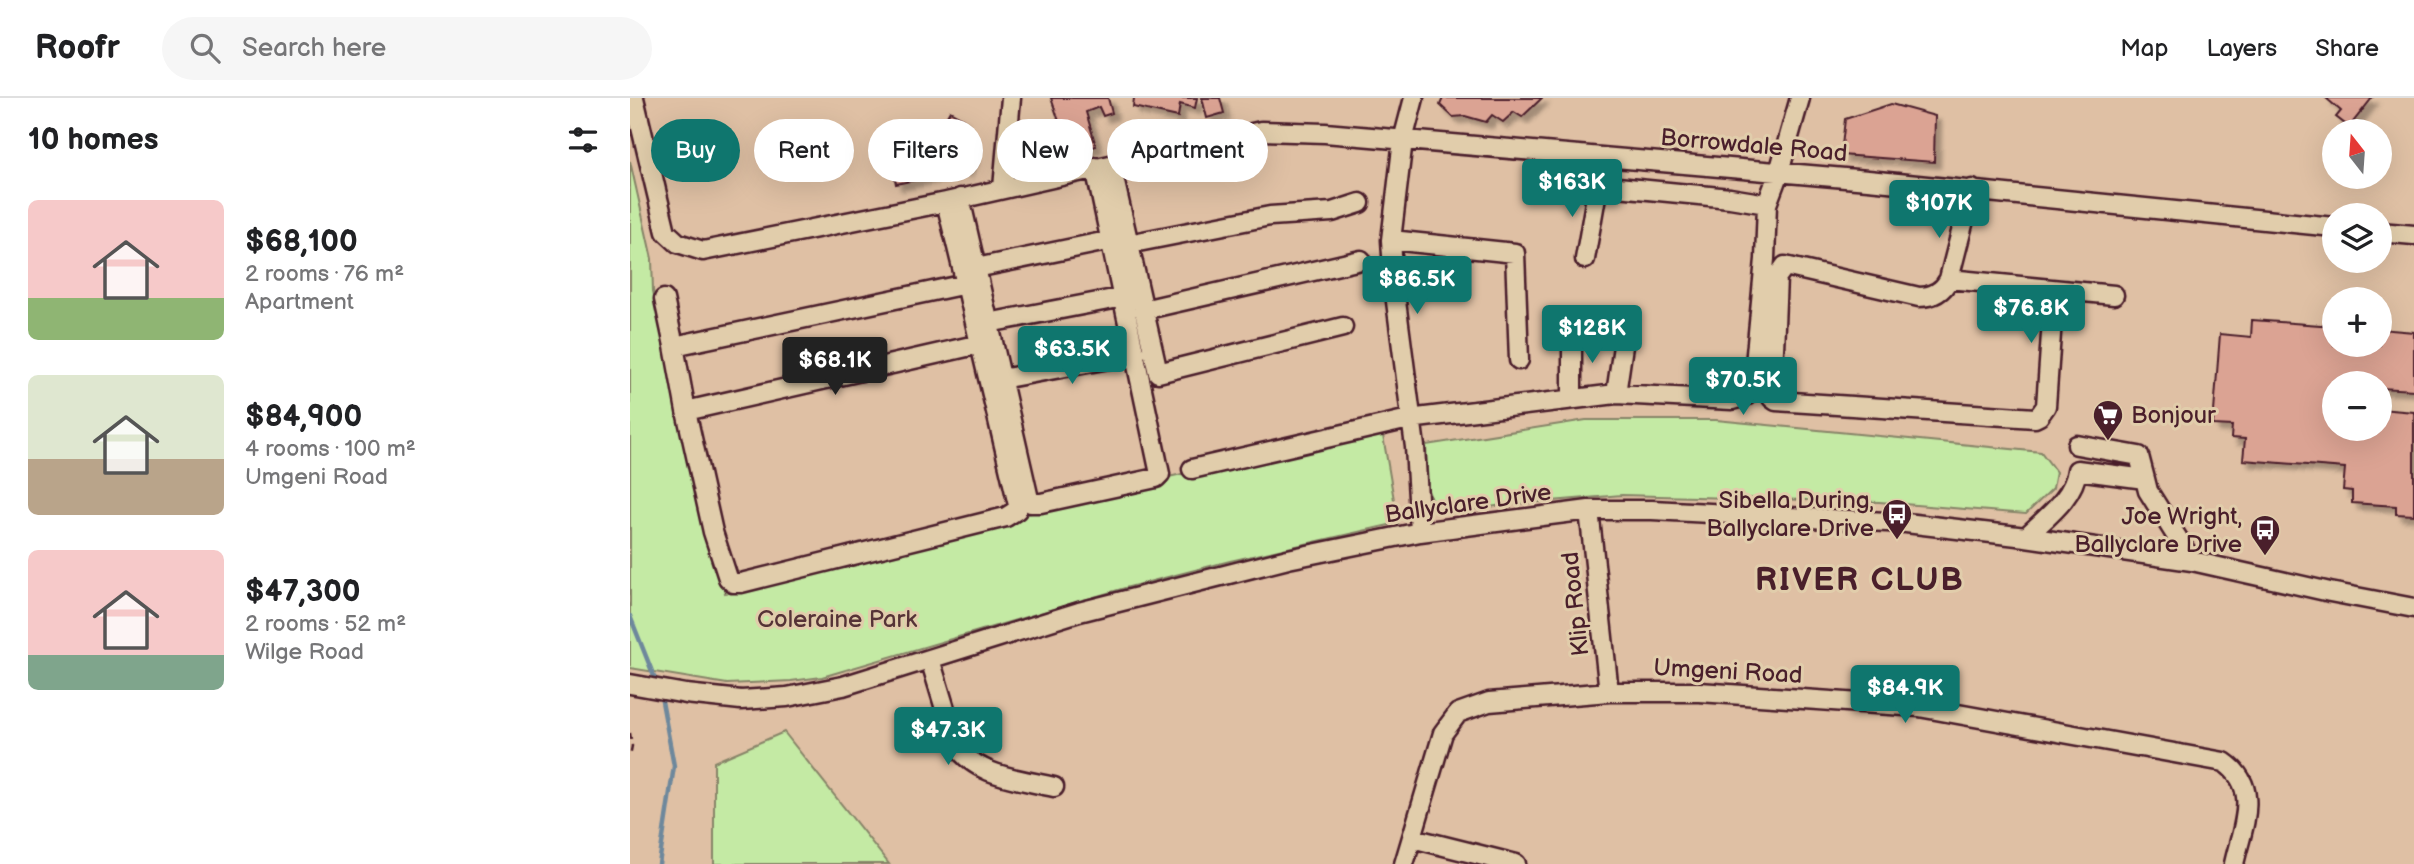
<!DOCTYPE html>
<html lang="en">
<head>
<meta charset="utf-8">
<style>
	:root { --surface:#fff; --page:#f6f6f6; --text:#202124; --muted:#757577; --line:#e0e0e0; --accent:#0f766e }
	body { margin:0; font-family:"Balsamiq Sans",sans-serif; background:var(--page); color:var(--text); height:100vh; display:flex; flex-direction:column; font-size:26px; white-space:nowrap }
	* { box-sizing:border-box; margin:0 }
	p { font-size:23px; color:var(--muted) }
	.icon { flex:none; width:38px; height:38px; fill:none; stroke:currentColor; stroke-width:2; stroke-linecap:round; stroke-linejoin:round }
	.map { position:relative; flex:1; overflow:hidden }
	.panel { display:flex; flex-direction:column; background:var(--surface); width:630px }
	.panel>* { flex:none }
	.banner { position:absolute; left:21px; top:21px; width:665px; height:63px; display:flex; gap:14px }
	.needle { width:46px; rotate:343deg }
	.tools { position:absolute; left:1692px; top:21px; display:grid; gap:14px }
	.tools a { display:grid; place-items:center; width:70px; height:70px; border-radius:50%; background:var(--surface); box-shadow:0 7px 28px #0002; font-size:35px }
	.price { position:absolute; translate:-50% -60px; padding:0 16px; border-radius:7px; background:var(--accent); color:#fff; font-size:23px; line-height:46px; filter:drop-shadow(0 2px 4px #0008) }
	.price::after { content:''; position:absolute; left:50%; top:42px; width:21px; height:16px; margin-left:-10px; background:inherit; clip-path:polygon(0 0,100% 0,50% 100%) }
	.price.current { background:#222; color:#fff }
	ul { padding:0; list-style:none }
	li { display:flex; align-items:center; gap:21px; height:175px; padding:0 28px }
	li span { display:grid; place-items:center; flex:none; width:196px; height:140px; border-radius:10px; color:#555 }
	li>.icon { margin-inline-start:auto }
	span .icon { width:84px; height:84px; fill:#fffc; stroke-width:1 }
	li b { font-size:30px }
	h2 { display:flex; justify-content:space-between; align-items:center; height:84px; padding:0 28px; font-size:30px }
	.pill { padding:0 24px; border-radius:32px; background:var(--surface); box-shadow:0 7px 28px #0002; font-size:24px; line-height:63px }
	.pill.current { background:var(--accent); color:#fff }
	header { display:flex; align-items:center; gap:42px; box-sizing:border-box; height:98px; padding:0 35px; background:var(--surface); border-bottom:2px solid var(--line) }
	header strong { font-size:33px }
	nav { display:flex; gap:38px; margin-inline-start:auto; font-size:24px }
	.search { width:490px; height:63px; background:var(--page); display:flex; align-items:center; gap:18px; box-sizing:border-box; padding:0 24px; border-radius:38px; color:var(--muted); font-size:26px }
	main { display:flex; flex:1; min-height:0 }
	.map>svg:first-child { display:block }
	.green { fill:#c4eaa4; stroke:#878468; stroke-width:2 }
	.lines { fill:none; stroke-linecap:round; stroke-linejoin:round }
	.stream { stroke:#6e889c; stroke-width:4.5 }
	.building { fill:#dba393; stroke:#4a1f2b; stroke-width:2; filter:url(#shadow) }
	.minor-casing { stroke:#4a1f2b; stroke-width:23 }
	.path { stroke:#4a1f2b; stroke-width:2.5; stroke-dasharray:7 5; stroke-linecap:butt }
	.minor { stroke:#e1cdab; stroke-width:18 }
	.labels { text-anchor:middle; stroke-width:6; stroke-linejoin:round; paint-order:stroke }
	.street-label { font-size:24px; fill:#4a1f2b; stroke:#e1cdab }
	.poi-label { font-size:24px; fill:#4a1f2b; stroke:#e1cdab; text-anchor:end }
	.park-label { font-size:24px; fill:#563337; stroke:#e1cdab }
	.district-label { font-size:32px; font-weight:bold; letter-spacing:2px; fill:#4a1f2b; stroke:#e1cdab }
</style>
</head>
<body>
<header>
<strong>Roofr</strong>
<div class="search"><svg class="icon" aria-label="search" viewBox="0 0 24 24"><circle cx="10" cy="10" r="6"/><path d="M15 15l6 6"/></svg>Search here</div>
<nav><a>Map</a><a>Layers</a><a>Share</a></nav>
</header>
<main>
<section class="panel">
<h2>10 homes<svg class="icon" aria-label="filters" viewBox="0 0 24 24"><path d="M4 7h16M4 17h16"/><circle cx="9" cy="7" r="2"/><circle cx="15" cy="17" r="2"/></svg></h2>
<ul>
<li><span style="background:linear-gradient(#f6c9c9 70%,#8fb573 0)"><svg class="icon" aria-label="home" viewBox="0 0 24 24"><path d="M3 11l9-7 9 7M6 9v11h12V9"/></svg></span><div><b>$68,100</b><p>2 rooms · 76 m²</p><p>Apartment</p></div></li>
<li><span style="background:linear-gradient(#dfe7d0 60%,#b9a48a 0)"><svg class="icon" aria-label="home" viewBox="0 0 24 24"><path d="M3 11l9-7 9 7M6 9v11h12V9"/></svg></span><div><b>$84,900</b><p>4 rooms · 100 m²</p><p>Umgeni Road</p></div></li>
<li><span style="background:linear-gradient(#f6c9c9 75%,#7fa58c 0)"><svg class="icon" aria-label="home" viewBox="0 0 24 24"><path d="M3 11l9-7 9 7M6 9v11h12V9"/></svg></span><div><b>$47,300</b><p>2 rooms · 52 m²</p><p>Wilge Road</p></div></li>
</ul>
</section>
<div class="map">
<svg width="1784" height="766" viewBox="0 0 1784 766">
	<defs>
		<filter id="shadow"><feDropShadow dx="6" dy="6" stdDeviation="2" flood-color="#0004"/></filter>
	</defs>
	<rect width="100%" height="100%" fill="#dfc0a4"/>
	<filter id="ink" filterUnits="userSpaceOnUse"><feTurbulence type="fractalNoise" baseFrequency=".0143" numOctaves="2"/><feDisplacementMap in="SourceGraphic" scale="14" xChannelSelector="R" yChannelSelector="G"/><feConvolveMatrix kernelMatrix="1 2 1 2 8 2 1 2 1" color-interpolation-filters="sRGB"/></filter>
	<g filter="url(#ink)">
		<!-- green -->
		<path class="green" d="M0,63L22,161L23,193L95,495L543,378L752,332L768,425L600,463L495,490L192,579L161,583L97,586L0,570Z
			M956,322H1086L1411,354L1426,374L1423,390L1396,416L1249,404L992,397L873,407L825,414L807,413L798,393L796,347Z
			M154,634L259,766H84V664Z"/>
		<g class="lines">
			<!-- stream -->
			<path class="stream" d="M0,518L27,586
				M29,766L44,668L31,598"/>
		</g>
		<!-- building -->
		<path class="building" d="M421,0H478L482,15L473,18L469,9L456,14L466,48L424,60L417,35L432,32Z
			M504,0H567L565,10L550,6L548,19L503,9Z
			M572,0H590L594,15L577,20Z
			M813,0H912L892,19L884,14L873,24L862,17L856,24L835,18L823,19L810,7Z
			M1696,0H1742L1719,29L1706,19L1711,13Z
			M1261,6L1305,18L1304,64L1211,57L1215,21Z
			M320,13L332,20L335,35L328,50L343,57L335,73L325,68L322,74L266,86L262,66L295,58Z
			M1622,222L1704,228V247H1750V231L1784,234V292L1750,290V285H1704V331H1750V311L1784,314V417L1766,416V408L1722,405V393L1713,392L1715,370L1613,362L1615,341L1601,340L1602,328L1583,327L1590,236L1621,239Z"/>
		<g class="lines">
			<!-- minor casing -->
			<g class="minor-casing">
				<path id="minor" d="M4,0L36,134L48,145L73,153L316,104L631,33L695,35L1238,82L1704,129
					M784,0L773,42L761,142L764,188L785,349L790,434
					M481,67L528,275L713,229
					M916,82L1100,100L1137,106
					M373,90L381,0
					M330,100L399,401L401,405H411L526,380L530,376L465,69
					M1750,134L1784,137
					M761,142L885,155L889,262
					M498,146L640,118L702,114L730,105
					M955,161L968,87
					M346,170L482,142
					M1319,181L1342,91
					M1424,193L1416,308L1409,318L1405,320L1146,303L1142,300L1147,179L1155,168L1289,199C1303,199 1313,193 1319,181L1484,197
					M34,201L44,248L336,186L316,104
					M513,212L731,162
					M358,225L494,199
					M44,248L56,313L350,246L336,186
					M371,281L506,256
					M986,296L994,241
					M942,301V232
					M56,313L83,434L98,480L103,485H111L376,419L387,412L388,407L350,246
					M1447,347L1509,358L1515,381
					M562,371L779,321L986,296L1102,302L1116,298L1123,287L1135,161L1137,106L1149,74L1170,0
					M959,412L979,594
					M1396,439C1415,420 1444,400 1447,372L1515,381L1518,393L1562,463
					M300,561L325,644C342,678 390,681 424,689
					M0,586L56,596L111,602L157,599L213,588L449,514L658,461L790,434L959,412H1022L1276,425L1396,439L1562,463L1700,494L1784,510
					M782,740L886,766
					M774,766L813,635L828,615L859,604L979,594H1069L1289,609L1594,664C1632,690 1612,729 1604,766"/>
			</g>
			<!-- path -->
			<path class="path" d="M0,635L2,648L0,658"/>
			<!-- minor -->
			<use href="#minor" class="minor"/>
		</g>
	</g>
	<!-- icons -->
	<defs>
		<g id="supermarket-pin" transform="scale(1.575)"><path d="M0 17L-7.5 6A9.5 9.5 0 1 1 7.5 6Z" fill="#4a1f2b" stroke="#e1cdab"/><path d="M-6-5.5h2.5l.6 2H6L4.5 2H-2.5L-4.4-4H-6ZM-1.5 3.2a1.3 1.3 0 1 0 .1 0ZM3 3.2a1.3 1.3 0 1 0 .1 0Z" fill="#fff"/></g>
		<g id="bus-pin" transform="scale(1.575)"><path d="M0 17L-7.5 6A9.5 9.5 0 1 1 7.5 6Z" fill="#4a1f2b" stroke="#e1cdab"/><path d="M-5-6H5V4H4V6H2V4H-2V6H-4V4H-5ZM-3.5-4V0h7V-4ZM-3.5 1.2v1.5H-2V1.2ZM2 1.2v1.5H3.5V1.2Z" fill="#fff"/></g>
	</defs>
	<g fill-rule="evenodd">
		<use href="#supermarket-pin" x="1478" y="317"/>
		<use href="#bus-pin" x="1267" y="416"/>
		<use href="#bus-pin" x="1635" y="432"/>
	</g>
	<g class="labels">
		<!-- street labels -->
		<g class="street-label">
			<text transform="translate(1124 47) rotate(5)" y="8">Borrowdale Road</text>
			<text transform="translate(838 405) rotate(-8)" y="8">Ballyclare Drive</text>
			<text transform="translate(945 506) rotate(-96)" y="8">Klip Road</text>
			<text transform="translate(1098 573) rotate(3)" y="8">Umgeni Road</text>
		</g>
		<!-- poi labels -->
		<g class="poi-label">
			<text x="1501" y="325" text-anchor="start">Bonjour</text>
			<text x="1244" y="410">Sibella During,<tspan x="1244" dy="28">Ballyclare Drive</tspan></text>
			<text x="1612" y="426">Joe Wright,<tspan x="1612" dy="28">Ballyclare Drive</tspan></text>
		</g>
		<!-- park labels -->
		<g class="park-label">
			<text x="207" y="529">Coleraine Park</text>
		</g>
		<!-- district labels -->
		<g class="district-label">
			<text x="1230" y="492">RIVER CLUB</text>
		</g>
	</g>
</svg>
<div class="tools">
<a><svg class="needle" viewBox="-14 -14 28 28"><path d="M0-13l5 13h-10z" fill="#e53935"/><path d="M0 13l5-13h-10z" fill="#757577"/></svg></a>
<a><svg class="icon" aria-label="layers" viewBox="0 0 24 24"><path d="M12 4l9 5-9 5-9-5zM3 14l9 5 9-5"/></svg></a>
<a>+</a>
<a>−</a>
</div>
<b class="price" style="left:942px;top:121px">$163K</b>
<b class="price" style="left:1309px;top:142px">$107K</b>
<b class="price" style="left:787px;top:218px">$86.5K</b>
<b class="price" style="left:1401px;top:247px">$76.8K</b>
<b class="price" style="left:962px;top:267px">$128K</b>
<b class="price" style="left:442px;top:288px">$63.5K</b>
<b class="price current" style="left:205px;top:299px">$68.1K</b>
<b class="price" style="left:1113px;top:319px">$70.5K</b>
<b class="price" style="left:1275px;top:627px">$84.9K</b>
<b class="price" style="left:318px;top:669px">$47.3K</b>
<div class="banner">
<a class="pill current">Buy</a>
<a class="pill">Rent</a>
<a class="pill">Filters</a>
<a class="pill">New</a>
<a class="pill">Apartment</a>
</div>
</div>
</main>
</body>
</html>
